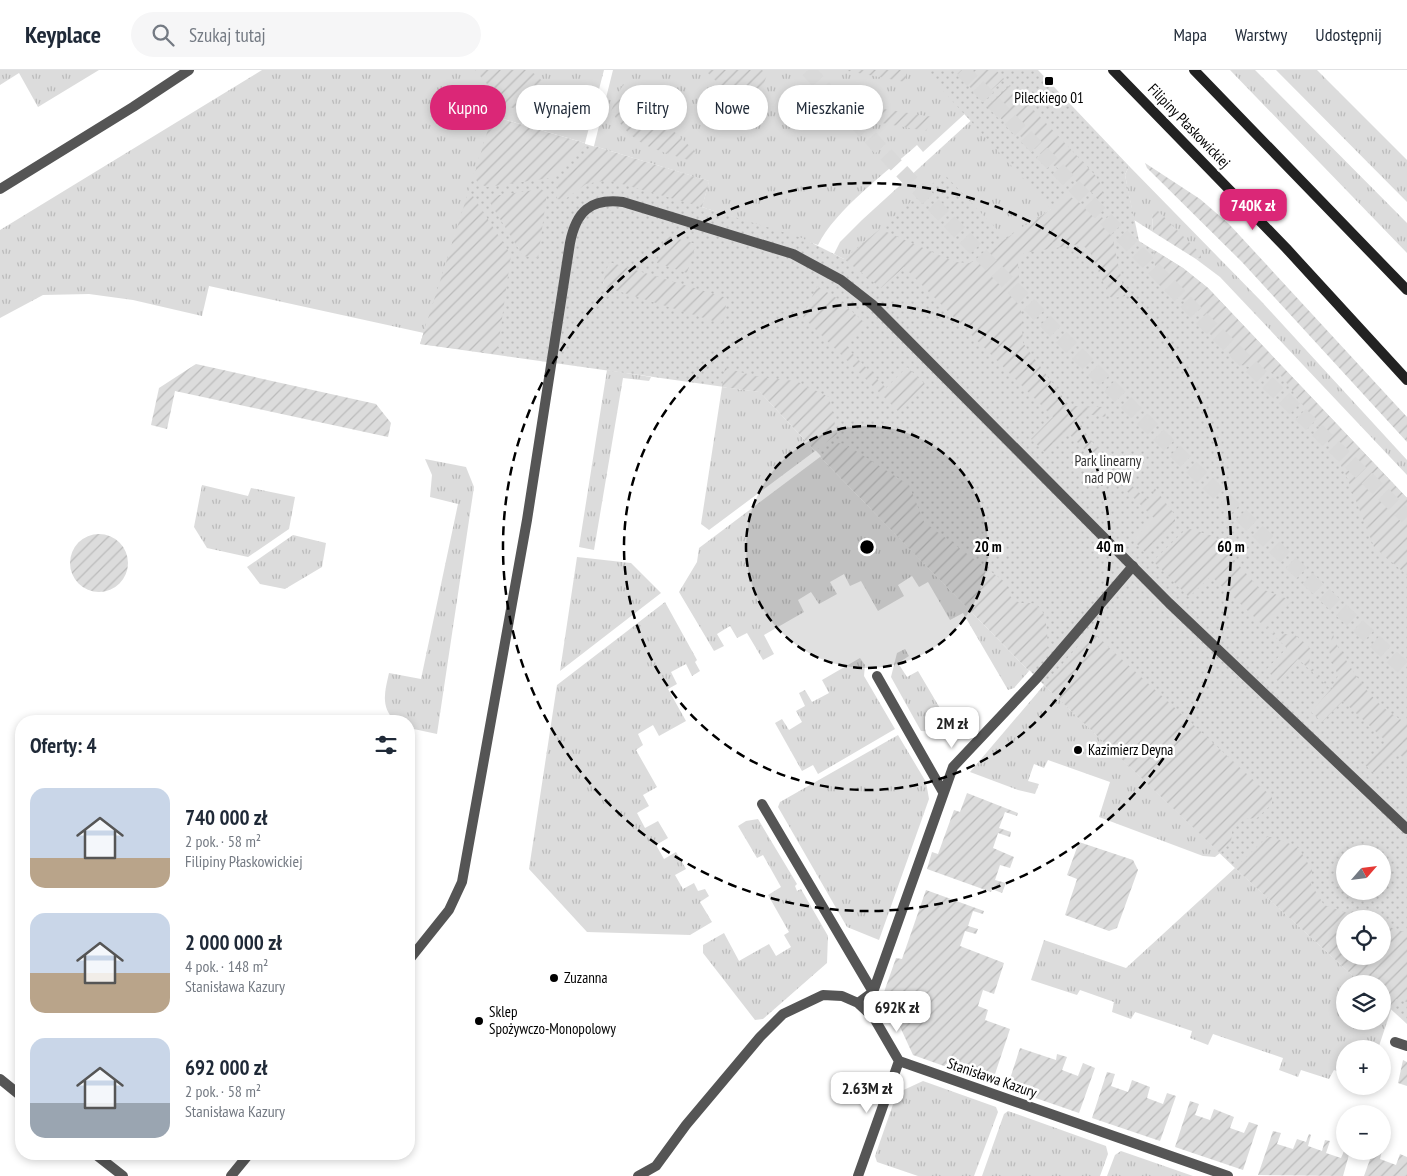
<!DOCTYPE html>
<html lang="pl">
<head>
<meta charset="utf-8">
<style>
	:root { --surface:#fff; --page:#f6f6f7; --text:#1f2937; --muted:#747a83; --line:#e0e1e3; --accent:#db2777 }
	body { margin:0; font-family:"PT Sans Narrow",sans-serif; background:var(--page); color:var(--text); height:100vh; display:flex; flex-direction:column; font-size:19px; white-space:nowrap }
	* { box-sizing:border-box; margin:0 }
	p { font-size:16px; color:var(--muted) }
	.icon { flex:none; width:28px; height:28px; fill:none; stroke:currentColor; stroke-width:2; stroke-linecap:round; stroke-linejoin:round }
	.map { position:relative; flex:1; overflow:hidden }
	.panel { position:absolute; left:15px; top:645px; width:400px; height:445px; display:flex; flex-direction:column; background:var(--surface); border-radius:20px; box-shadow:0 2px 8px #0003 }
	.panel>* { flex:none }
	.guide { position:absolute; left:430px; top:15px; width:475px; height:45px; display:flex; gap:10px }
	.needle { width:32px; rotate:62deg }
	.buttons { position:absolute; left:1336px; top:775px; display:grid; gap:10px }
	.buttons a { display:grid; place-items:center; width:55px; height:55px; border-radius:50%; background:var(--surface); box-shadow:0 2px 8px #0003; font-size:25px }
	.price { position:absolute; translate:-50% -42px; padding:0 11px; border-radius:10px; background:#fff; color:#222; font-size:16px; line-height:32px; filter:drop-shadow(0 1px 2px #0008) }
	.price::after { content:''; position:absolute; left:50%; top:30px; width:15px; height:11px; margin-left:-8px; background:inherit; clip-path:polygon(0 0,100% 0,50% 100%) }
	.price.on { background:var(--accent); color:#fff }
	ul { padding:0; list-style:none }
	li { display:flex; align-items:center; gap:15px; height:125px; padding:0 15px }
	li span { display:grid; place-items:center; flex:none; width:140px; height:100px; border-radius:15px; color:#555 }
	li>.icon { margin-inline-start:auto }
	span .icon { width:60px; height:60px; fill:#fffc; stroke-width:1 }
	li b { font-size:21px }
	h2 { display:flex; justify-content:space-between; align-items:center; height:60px; padding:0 15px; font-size:21px }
	.pill { padding:0 18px; border-radius:22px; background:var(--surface); box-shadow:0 2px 8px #0003; font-size:18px; line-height:45px }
	.pill.on { background:var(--accent); color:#fff }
	header { display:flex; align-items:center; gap:30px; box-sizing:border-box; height:70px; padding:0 25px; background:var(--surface); border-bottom:1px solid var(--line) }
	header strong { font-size:24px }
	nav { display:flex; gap:28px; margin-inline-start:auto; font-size:18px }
	.search { width:350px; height:45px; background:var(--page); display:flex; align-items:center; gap:12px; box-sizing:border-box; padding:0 18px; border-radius:28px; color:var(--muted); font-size:19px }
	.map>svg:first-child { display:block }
	.grass { fill:url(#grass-tufts) }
	.park { fill:url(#park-dots); fill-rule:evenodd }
	.garden { fill:url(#garden-furrows) }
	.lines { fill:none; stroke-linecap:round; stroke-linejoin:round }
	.highway-tunnel { stroke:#d9d9d9; stroke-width:15; stroke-dasharray:15 8; stroke-linecap:butt }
	.lane { stroke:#555; stroke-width:10 }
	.street { stroke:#555; stroke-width:10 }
	.secondary { stroke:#222; stroke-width:10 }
	.ring { fill:none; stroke:#000; stroke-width:2.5; stroke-dasharray:9 6 }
	.poi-dot { fill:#000; stroke:#fff; stroke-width:2 }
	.labels { text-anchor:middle; stroke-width:5; stroke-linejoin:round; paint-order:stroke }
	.poi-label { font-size:15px; fill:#000; stroke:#fff; text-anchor:start }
	.street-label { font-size:15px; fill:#000; stroke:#fff }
	.park-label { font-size:15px; fill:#333; stroke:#fff }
	.centre { fill:#000; stroke:#fff; stroke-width:2.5 }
	.ring-label { font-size:15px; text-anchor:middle; font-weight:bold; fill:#000; stroke:#fff; stroke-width:5; stroke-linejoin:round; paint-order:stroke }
</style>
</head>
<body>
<header>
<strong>Keyplace</strong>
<div class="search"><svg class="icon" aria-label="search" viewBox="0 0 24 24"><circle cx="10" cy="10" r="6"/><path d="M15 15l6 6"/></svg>Szukaj tutaj</div>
<nav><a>Mapa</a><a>Warstwy</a><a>Udostępnij</a></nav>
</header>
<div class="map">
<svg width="1407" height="1106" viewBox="0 0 1407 1106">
	<defs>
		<pattern id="grass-tufts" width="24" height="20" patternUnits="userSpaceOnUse" patternTransform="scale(1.25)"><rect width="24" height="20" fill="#dcdcdc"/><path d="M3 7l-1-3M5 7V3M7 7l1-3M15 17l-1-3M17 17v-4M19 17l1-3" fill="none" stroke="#bbb"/></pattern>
		<pattern id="park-dots" width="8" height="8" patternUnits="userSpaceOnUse" patternTransform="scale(1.25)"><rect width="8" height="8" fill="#dcdcdc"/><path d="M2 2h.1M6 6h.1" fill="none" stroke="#bbb" stroke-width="1.8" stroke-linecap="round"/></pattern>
		<pattern id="garden-furrows" width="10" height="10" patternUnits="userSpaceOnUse" patternTransform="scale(1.25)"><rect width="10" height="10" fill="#dcdcdc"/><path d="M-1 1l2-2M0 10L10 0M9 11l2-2" fill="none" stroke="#bbb"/></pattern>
	</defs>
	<rect width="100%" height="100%" fill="#fff"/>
	<!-- grass -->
	<path class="grass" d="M0,0H99L38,37L19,3L0,15Z
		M262,0H604L585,73L493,46L475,109L469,121L424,263L209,216L202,246L133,230L89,224L43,225L0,248V160Z
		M613,0H934L970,39L923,82L917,75C887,102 835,140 818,175L702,137L709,111L594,76Z
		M1230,0H1255L1407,153V183Z
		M1276,0H1317L1407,90V132Z
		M976,46L1056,136L1005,169L844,189L834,184L840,172L862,150Z
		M1129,96L1261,231L1407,390V405L1220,207L1196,189H1199L1152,143L1153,162L1134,150L1125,105Z
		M607,300L651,307L649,311L623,308L594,480L579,477Z
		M722,317L760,322L815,381L709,460L701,454Z
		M820,387L1029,601L1014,618L1008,620L963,543L950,550L928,512L919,517L912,506L898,515L904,526L878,541L861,511L850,516L844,504L830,512L837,524L819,534L811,522L798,530L804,542L764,565L774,584L763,590L747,563L737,568L730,556L717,564L724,576L714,581L679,522L697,492L699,478Z
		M425,389L466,397L474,417L437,664L409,658V651H395C380,637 385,621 389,603L421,609L458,434L430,427L432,405Z
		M202,415L248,426L251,418L295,427L289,459L248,487L207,478L194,457Z
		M293,465L326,473L322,497L285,519L260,514L247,497Z
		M577,487L631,493L661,523L560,601Z
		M665,532L697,590L695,592L700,601L692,606L686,594L671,602L677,614L668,619L686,651L659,666L653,655L638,664L643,675L636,680L657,717L643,725L649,736L637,743L645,758L658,751L668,768L656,775L664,789L676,782L686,799L675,805L683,819L694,813L698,821L705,819L709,826L700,832L712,852L690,865L587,862L529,799L557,615Z
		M905,579L909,586L898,593L907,607L918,601L954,662L921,661L891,607L897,583Z
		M860,588L865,595L864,606L895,659L818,704L813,695L802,701L775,653L782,649L789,660L802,652L796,641L805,636L799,623L805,620L812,632L829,623L822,610Z
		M1044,615L1220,783L1215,787L1203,786L1099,747L1110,712L1048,690L1044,698L1034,694L1028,711L1039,714L1035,724L1018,720L970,702Z
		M898,665L926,712L929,729L879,870L847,857L778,737L780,732Z
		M758,749L797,814L795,816L797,821L801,819L828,866L827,893L763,949L755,950L703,883V875L724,863L739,891L769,874L776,886L791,877L784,865L789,862L768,825L781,817L763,785L757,788L738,756L746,751Z
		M1235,798L1362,914H1345V951H1382L1383,932L1391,940L1378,979H1345V1004L1334,1000L1329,1009L1301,1000L1298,1007L1279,1000L1283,988L1213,964L1208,975L1190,968L1192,961L1135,942L1131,949L1112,942L1114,932L1080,920L1077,925L1031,910L1044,870L1126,898Z
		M923,1011L996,1037L998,1042L974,1106H918L877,1092L875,1086L897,1023Z
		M1008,1041L1106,1076L1108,1084L1100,1106H982L1004,1044Z
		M1121,1081L1193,1106H1107L1115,1085Z"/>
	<!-- park -->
	<path class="park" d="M924,0H1038L1129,96L1125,105L1139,171L1183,198L1208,218L1407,428V954L1383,932L1382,914H1362L1235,798L1044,615L897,466L760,322L420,274L492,46L709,111L702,137L802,168L844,189L944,104L1005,168L1051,139ZM1345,784H1382V821H1345ZM1345,849H1382V886H1345Z"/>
	<!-- garden -->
	<path class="garden" d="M475,0H530L566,32L553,50L506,36Z
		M705,0H762L767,5L757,32L739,34Z
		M843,0H907L905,12Z
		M954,0H996L1004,9L981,29Z
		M623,14L696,82L691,91C650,77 637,79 611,41Z
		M1010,15L1095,105L1100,113L1105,132L1049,92L987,36Z
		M816,28L933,47L926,61L815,41Z
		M492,46L585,73V76L550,108L487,117L478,113L474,106Z
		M594,76L709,111L702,137L608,110L586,114L564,130L557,129L558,113L592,81Z
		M1145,93L1200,129L1229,154L1407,347V372L1242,192L1147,98Z
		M541,119L547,123L538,188L523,186L489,131L494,126Z
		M469,120L511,185L497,284L420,274Z
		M1066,124L1109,152L1125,226L1114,228L1110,227L1089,180L1080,174L1024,183L1020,187L1018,193L1023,273L1067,333L1074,336L1104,337L1106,347L1086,344L1079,347C1078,363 1136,422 1150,431L1154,428L1153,416L1175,445V452L1145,482L1133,470L1154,448L1068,363L1047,384L1031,369L1053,347L904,197L881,218L844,189L880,159L955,192L969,193L981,188L1005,169L1056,136Z
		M1154,140H1157L1201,184V188L1196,189L1153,162L1152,143Z
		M665,165L696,174L687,203L657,193Z
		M1154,180L1183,198L1208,218L1407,428V505L1374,477L1346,405L1324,364L1283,308L1279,304L1241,295L1209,263L1207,249L1186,230L1173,228L1156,212Z
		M609,192L727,228L723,254L602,216Z
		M817,216L838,229L865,253L844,275L886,318L907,297L925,314L898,341L803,247Z
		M196,294L376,334L391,353L388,367L175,321L167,359L151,355L159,318Z
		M725,298L759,307L796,311L829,327L837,364L815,381L760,322L722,317Z
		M838,373L845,374L909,415L924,452L1005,512C1008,516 1006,522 1010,526C1020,537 1025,531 1035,534C1048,539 1047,566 1048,578L1029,601L820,387Z
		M1190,459L1213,466L1259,518L1293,531L1265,554L1276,564H1294L1311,579L1309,595L1332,618L1338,606L1329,581L1333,562L1334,570C1353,602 1372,636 1407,653V691L1398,683L1377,706L1365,695L1387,672L1343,631L1322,652L1311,642L1331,619L1298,589L1278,611L1266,600L1287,578L1211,506L1189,527L1153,491L1185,460Z
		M70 493a29 29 0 1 1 58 0a29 29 0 1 1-58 0Z
		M1091,561L1272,727V734L1257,748L1244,749L1232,761L1231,772L1220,783L1044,615Z
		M967,723L1018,743L1017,746L1005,742L999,758L1011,762L1010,767L998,763L993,778L1014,787L1010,798L1000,795L995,810L1006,813L1002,823L992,819L991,822L927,799L932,782L938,784L954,740L960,742Z
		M1267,767H1272L1298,777L1312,800L1311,814L1324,835L1365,849H1345V886H1382L1383,855L1407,863V932L1396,929L1391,940L1383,932L1382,914H1362L1235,798Z
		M1079,772L1133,790L1138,800L1117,858L1109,861L1065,845L1077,809L1067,805Z
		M926,820L984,841L983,844L973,841L968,856L978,859L976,864L965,861L960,876L1004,893L994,924L983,920L978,936L988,940L985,950L1010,959L992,1013L913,985L884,922L896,888L902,889Z
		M1020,978L1056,990L1057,984L1067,987L1062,1000L1078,1006L1083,993L1095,998L1079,1043L1007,1018Z
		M1403,990L1407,992V1016L1398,1013Z
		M1107,1002L1115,1004L1111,1016L1128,1022L1132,1010L1150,1017L1147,1028L1163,1034L1167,1023L1176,1026L1160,1071L1092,1048Z
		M1190,1031L1199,1034L1195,1045L1210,1050L1214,1039L1234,1047L1230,1058L1244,1063L1249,1052L1258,1055L1243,1100L1175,1077Z
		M1273,1061L1281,1063L1277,1074L1293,1079L1297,1069L1306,1072L1309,1064L1311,1065L1308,1076L1322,1081L1325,1070L1330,1071L1326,1083L1341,1088L1345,1079L1350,1081L1343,1106L1258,1105Z
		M1373,1081H1382L1380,1089L1396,1095L1400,1084L1407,1087V1106H1364Z"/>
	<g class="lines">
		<!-- highway-tunnel -->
		<path class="highway-tunnel" d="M808,0C999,209 1198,410 1407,601
			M962,0L1208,255L1407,447"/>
		<!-- lane -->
		<path class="lane" d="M409,890L449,840L462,812L527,450L570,173C576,142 590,128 623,132L793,184L841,210L873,235L1169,533L1407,759
			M231,1106L249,1084"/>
		<!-- street -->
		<path class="street" d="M0,119L133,37L189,0
			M877,606L943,722
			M762,734L873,922L858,933
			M873,922L953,697L1037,608L1133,496
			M1395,972L1407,976
			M0,1009L21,1026
			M95,1084L123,1106
			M638,1106L656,1096L686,1055L760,967L783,944L823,925L842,926L858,933L874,948L899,991L1228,1106
			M858,1106L899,991"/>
		<!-- secondary -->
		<path class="secondary" d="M1113,0L1286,178L1407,310
			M1194,0L1407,220"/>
	</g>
	<!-- distance rings -->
	<circle cx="867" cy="477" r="121" fill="#000" fill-opacity=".12"/>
	<g class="ring">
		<circle cx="867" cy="477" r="121"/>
		<circle cx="867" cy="477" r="243"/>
		<circle cx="867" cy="477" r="364"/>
	</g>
	<!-- markers -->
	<g class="poi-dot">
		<rect x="1044" y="6" width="10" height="10" rx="2.5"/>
		<circle cx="1078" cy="680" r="5"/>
		<circle cx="554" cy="908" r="5"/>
		<circle cx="479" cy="951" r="5"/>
	</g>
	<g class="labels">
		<!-- poi labels -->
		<g class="poi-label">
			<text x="1049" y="33" text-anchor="middle">Pileckiego 01</text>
			<text x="1088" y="685">Kazimierz Deyna</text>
			<text x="564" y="913">Zuzanna</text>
			<text x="489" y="947">Sklep<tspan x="489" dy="17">Spożywczo-Monopolowy</tspan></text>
		</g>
		<!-- street labels -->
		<g class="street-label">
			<text transform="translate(1189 56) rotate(46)" y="5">Filipiny Płaskowickiej</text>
			<text transform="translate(992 1008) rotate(19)" y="5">Stanisława Kazury</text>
		</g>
		<!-- park labels -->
		<g class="park-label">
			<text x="1108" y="396">Park linearny<tspan x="1108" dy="17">nad POW</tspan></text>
		</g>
	</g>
	<circle cx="867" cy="477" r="8" class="centre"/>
	<g class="ring-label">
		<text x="988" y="482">20 m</text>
		<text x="1110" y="482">40 m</text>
		<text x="1231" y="482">60 m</text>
	</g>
</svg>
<div class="buttons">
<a><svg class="needle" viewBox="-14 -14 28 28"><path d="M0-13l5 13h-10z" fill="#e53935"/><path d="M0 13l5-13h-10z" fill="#747a83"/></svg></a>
<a><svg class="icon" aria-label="locate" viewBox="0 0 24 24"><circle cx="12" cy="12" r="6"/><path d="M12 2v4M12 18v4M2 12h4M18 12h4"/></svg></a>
<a><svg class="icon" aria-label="layers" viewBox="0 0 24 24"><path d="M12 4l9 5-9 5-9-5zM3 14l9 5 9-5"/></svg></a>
<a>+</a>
<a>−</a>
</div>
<b class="price on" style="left:1253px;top:161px">740K zł</b>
<b class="price" style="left:952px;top:679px">2M zł</b>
<b class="price" style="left:897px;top:963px">692K zł</b>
<b class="price" style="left:867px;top:1044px">2.63M zł</b>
<div class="guide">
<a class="pill on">Kupno</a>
<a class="pill">Wynajem</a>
<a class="pill">Filtry</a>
<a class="pill">Nowe</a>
<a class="pill">Mieszkanie</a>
</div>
<section class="panel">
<h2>Oferty: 4<svg class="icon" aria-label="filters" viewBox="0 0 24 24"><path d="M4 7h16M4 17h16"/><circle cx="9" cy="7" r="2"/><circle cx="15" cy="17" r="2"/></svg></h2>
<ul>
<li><span style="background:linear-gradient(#c9d6e8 70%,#b9a48a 0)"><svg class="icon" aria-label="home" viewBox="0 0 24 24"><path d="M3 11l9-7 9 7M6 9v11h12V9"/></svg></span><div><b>740 000 zł</b><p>2 pok. · 58 m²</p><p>Filipiny Płaskowickiej</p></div></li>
<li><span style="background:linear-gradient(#c9d6e8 60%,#b9a48a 0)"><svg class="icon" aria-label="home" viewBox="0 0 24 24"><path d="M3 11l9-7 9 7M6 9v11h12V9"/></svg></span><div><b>2 000 000 zł</b><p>4 pok. · 148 m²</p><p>Stanisława Kazury</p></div></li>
<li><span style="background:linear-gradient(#c9d6e8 65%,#9aa5b1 0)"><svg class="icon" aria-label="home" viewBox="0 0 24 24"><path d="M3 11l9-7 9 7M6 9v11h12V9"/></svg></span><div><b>692 000 zł</b><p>2 pok. · 58 m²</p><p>Stanisława Kazury</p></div></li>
</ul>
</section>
</div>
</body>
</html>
